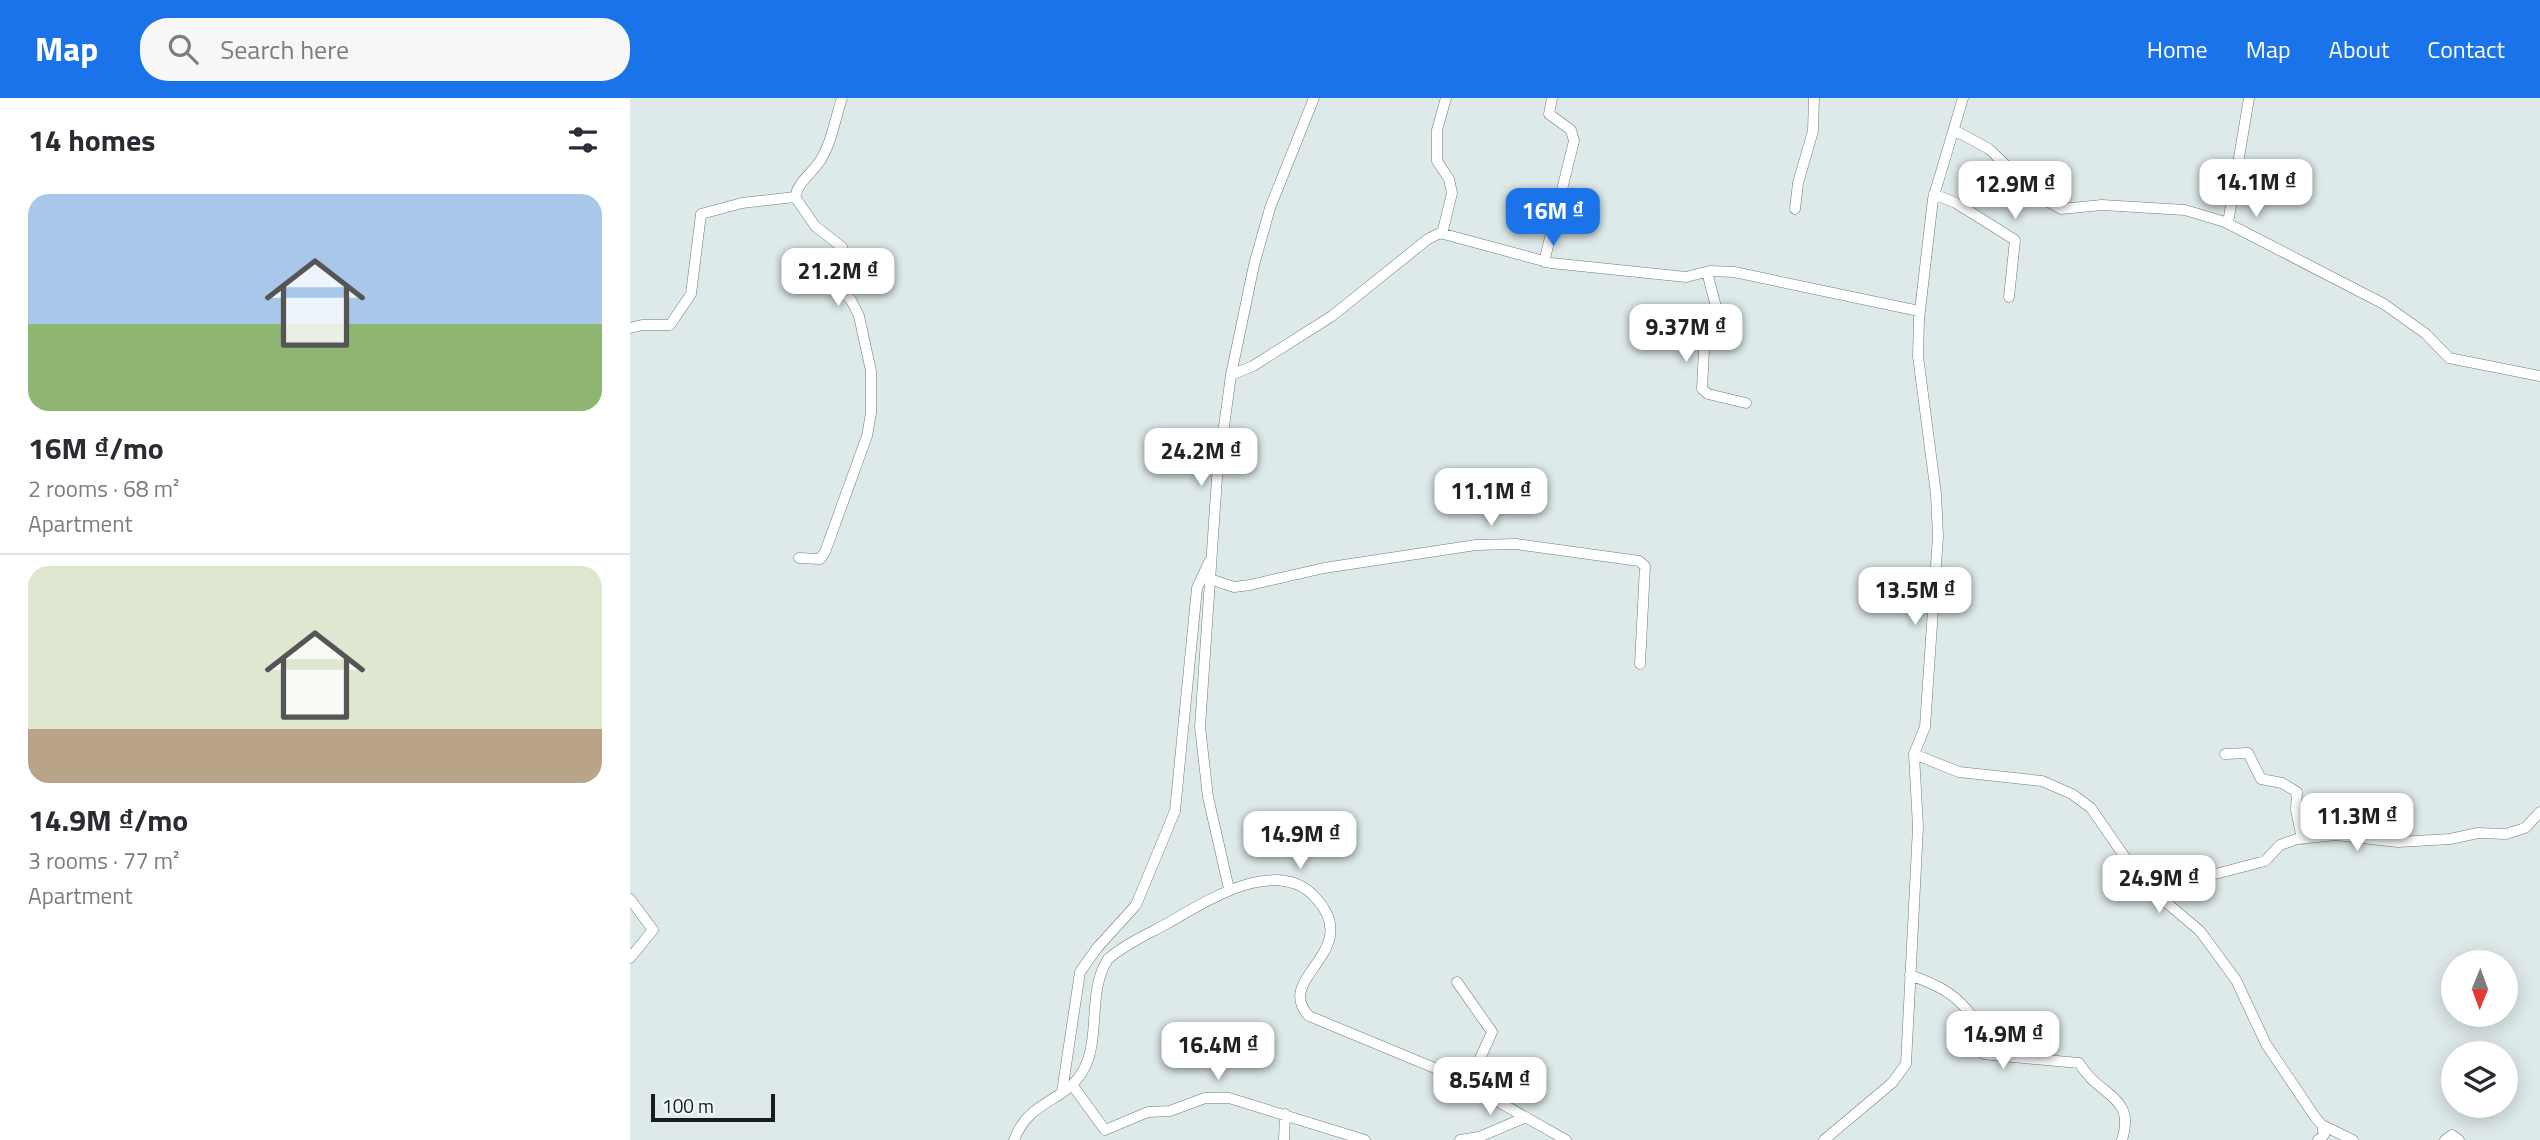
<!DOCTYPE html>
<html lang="en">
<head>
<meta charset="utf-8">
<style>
	:root { --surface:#fff; --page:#f7f7f7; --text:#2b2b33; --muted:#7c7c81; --line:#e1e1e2; --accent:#1a73e8 }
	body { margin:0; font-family:"Titillium Web",sans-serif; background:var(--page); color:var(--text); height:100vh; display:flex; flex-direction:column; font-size:26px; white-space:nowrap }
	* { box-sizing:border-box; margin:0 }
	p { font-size:23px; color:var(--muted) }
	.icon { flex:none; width:38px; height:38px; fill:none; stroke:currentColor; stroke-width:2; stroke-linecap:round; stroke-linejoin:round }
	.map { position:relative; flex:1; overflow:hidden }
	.drawer { display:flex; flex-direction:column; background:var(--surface); width:630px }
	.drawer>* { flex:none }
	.needle { width:46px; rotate:181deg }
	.tools { position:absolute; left:1811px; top:852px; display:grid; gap:14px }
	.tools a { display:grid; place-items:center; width:77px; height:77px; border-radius:50%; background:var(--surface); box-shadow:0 4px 18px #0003; font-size:35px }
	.scale { position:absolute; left:21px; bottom:18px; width:124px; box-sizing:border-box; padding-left:7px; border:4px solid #171b1b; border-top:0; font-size:19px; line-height:24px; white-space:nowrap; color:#171b1b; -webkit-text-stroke:5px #ebf6f7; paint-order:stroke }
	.price { position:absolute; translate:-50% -60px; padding:0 16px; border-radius:14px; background:#fff; color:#222; font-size:23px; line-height:46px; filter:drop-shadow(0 2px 4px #0008) }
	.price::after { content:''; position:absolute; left:50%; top:42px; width:21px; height:16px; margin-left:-10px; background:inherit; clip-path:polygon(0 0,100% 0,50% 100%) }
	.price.active { background:var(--accent); color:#fff }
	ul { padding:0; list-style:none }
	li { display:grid; align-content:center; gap:14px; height:371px; padding:0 28px }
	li+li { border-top:2px solid var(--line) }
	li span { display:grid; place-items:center; height:217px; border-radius:21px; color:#555 }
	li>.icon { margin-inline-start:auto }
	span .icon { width:126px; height:126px; fill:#fffc; stroke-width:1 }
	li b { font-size:30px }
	h2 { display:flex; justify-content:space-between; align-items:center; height:84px; padding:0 28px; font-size:30px }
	header { display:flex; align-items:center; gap:42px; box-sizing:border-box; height:98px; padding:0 35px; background:var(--accent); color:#fff }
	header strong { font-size:33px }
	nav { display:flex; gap:38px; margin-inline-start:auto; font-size:24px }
	.search { width:490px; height:63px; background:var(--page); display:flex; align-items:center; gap:18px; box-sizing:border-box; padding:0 24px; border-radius:28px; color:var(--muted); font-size:26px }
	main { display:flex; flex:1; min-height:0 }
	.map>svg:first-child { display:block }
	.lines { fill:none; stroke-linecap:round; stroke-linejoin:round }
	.street-casing { stroke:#707a7b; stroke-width:11 }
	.street { stroke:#fff; stroke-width:10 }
</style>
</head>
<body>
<header>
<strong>Map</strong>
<div class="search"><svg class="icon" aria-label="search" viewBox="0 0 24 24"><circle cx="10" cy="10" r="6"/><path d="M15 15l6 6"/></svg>Search here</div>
<nav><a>Home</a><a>Map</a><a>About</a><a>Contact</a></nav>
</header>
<main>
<section class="drawer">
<h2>14 homes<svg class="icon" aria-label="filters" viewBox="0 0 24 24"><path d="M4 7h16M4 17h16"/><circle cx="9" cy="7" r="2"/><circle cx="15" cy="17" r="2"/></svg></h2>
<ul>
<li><span style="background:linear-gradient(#a9c7e8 60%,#8fb573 0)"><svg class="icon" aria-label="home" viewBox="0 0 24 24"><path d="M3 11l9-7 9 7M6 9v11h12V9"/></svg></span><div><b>16M ₫/mo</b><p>2 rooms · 68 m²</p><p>Apartment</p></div></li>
<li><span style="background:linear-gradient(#dfe7d0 75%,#b9a48a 0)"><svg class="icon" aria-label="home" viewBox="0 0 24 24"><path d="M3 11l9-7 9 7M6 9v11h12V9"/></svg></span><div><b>14.9M ₫/mo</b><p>3 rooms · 77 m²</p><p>Apartment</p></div></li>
</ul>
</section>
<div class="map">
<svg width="1910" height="1042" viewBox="0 0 1910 1042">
	<rect width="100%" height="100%" fill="#dee9e9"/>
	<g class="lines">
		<!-- street casing -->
		<g class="street-casing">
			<path id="street" d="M1324,32L1359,51L1408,98L1431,111L1472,107L1555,112L1595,124L1754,206L1796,236L1819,260L1910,278
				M1304,96L1326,105L1385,142L1379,199
				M1165,111L1168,85L1183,33L1184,0
				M1598,125L1619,0
				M812,136L822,95L819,81L807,63V32L816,0
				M914,164L944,43L941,32L919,16L922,0
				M1077,174L1090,224L1085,238L1074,251L1072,291L1078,296L1116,305
				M0,230L12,227H40L61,196L71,116L112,105L165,99
				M601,277L623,268L702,218L798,141L810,135L921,165L1056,179L1080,173L1104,174L1289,213
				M169,460L190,461L195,454L237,338L241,315V273L229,218L221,202L203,185L200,177L212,149L185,128L165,99C168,84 182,75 190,63C202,44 205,21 212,0
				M580,481L604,489L620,487L694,470L846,447L886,446L1009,463L1015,468L1010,566
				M1284,656L1329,674L1412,683L1442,696L1461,710L1512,784L1570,833L1606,882L1636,946L1685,1019L1692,1027L1723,1042
				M1595,656L1618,655L1631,681L1652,685L1667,694L1666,712L1672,741
				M599,791L578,699L570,629L587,380L601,277L624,167L640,110L684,0
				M1532,799L1574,779L1635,763L1650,747L1667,741L1706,737L1768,744L1820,741L1848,735L1876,736L1895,730L1910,714
				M0,801L23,832L0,860
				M1280,877C1308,887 1327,896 1344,921L1343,945L1354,956L1362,957L1449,965C1470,1000 1506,997 1492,1042
				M827,884L862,934L839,985
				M443,988L475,1032L518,1014L540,1013L575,1000H599L735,1042
				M432,994L450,874L467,850L506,807L545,713L567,490L579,464
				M384,1042C400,1000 436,1005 454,971C471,938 457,893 478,861C495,846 518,836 538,825C575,804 646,757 685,799C736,854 642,879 679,918L819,976L936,1042
				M654,1042L655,1016
				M830,1042L849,1039L896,1019
				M1194,1042L1262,985L1276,966L1288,729L1284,656L1295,629L1308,438L1306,396L1288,258L1289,221L1303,101L1333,0
				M1688,1042L1694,1037L1692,1027
				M1815,1042L1822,1037L1829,1042"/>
		</g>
		<!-- street -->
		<use href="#street" class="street"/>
	</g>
</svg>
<div class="tools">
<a><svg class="needle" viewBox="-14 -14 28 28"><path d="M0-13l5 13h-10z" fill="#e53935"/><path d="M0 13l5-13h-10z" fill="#7c7c81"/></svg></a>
<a><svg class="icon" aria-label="layers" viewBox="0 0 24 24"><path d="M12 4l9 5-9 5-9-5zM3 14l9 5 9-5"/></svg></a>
</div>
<div class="scale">100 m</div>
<b class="price" style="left:1626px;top:121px">14.1M ₫</b>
<b class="price" style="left:1385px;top:123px">12.9M ₫</b>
<b class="price active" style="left:923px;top:150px">16M ₫</b>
<b class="price" style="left:208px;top:210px">21.2M ₫</b>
<b class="price" style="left:1056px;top:266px">9.37M ₫</b>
<b class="price" style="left:571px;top:390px">24.2M ₫</b>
<b class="price" style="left:861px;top:430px">11.1M ₫</b>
<b class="price" style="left:1285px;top:529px">13.5M ₫</b>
<b class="price" style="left:1727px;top:755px">11.3M ₫</b>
<b class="price" style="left:670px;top:773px">14.9M ₫</b>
<b class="price" style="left:1529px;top:817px">24.9M ₫</b>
<b class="price" style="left:1373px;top:973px">14.9M ₫</b>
<b class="price" style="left:588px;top:984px">16.4M ₫</b>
<b class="price" style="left:860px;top:1019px">8.54M ₫</b>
</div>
</main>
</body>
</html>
